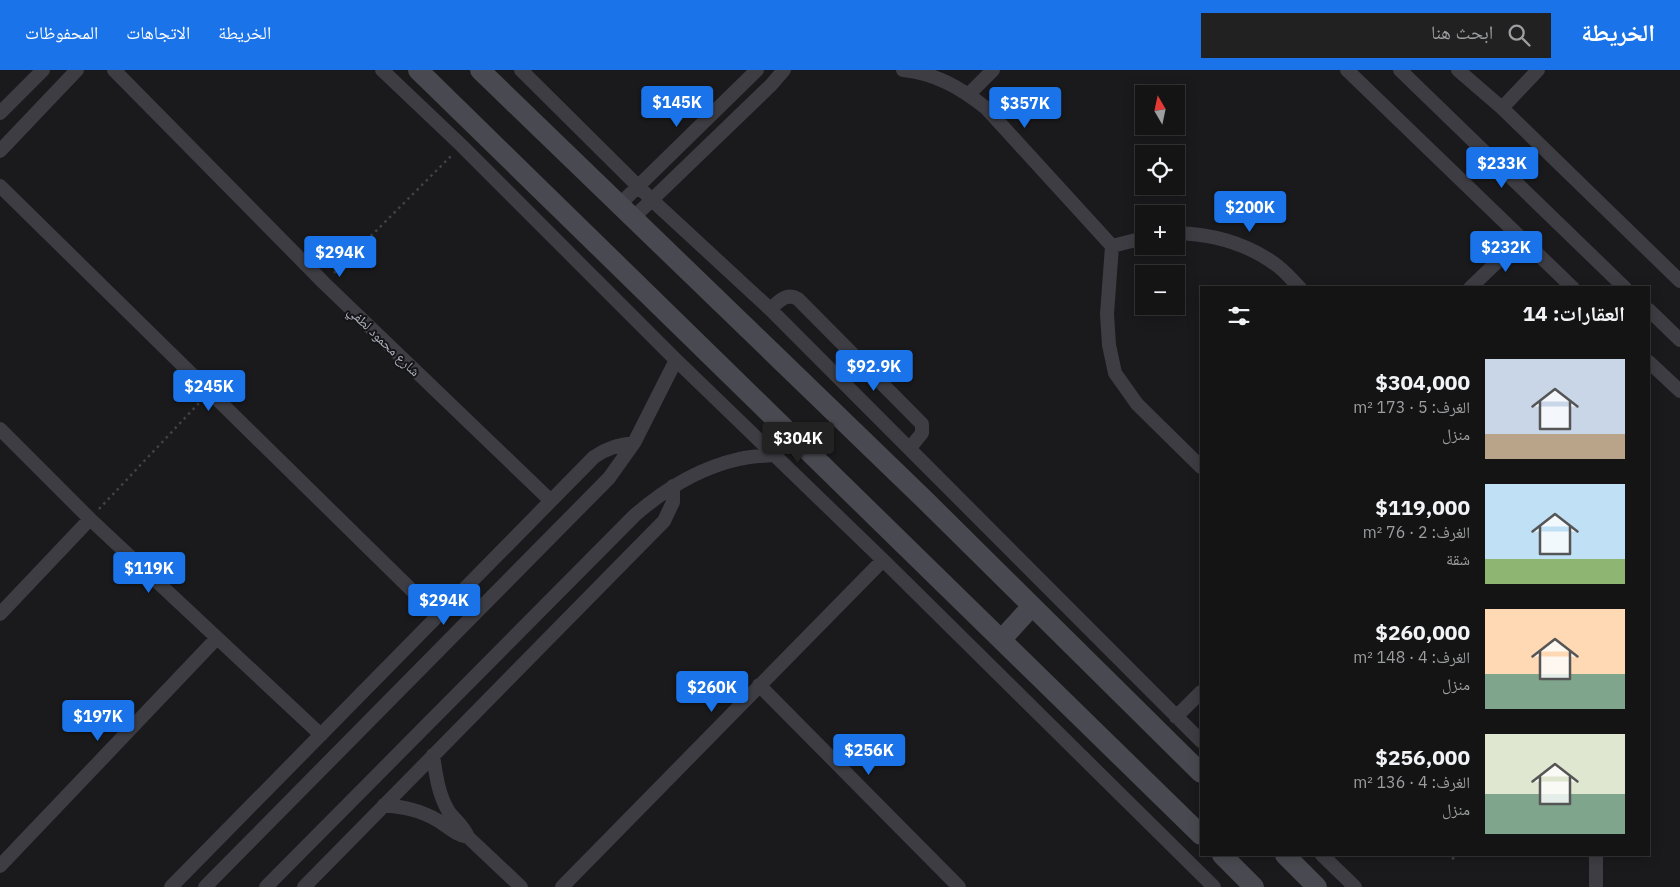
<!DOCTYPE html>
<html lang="ar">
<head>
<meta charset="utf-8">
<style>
	:root { --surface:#141415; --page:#212122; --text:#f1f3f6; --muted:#9d9ea0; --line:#333334; --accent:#1a73e8 }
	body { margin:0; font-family:"IBM Plex Sans","Noto Naskh Arabic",sans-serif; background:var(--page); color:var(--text); direction:rtl; height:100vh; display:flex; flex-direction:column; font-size:19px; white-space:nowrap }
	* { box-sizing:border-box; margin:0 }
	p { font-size:16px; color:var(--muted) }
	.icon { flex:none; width:28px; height:28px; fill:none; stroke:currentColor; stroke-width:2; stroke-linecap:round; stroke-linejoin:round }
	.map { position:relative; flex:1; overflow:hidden; direction:ltr }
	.sheet { position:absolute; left:1200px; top:216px; width:450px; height:570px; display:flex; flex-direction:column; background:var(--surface); border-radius:0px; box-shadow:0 2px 12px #0003,0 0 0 1px var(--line); direction:rtl }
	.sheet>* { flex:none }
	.needle { width:32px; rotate:351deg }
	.controls { position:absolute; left:1135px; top:15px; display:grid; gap:10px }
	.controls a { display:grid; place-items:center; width:50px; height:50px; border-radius:0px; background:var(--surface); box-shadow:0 2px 12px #0003,0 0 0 1px var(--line); font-size:25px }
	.price { position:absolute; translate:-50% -42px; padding:0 11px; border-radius:5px; background:var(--accent); color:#fff; font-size:16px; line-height:32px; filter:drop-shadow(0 1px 2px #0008) }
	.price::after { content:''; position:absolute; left:50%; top:30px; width:15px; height:11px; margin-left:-8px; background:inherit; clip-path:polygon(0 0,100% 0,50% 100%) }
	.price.selected { background:#222; color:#fff }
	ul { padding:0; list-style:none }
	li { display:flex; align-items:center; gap:15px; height:125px; padding:0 25px }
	li span { display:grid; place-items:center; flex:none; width:140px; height:100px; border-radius:0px; color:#555 }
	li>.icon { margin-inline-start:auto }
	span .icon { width:60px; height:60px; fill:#fffc; stroke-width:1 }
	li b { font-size:21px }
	h2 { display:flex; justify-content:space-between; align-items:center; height:60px; padding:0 25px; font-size:21px }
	header { display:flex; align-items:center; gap:30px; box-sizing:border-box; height:70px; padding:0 25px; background:var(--accent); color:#fff }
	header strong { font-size:24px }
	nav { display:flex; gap:28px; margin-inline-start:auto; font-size:18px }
	.search { width:350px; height:45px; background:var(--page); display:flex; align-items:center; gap:12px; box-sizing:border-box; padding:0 18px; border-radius:0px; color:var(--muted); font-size:19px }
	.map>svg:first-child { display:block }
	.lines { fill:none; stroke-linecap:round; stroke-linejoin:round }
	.path { stroke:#414248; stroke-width:2.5; stroke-dasharray:2.5 4; stroke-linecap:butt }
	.street { stroke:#3d3d43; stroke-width:14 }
	.secondary { stroke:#494a51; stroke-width:20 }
	.labels { text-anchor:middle; stroke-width:4; stroke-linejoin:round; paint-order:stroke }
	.street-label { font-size:14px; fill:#adafbb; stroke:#151517 }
</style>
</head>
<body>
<header>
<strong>الخريطة</strong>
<div class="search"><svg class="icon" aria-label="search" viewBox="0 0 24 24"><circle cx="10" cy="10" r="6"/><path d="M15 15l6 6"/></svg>ابحث هنا</div>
<nav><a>الخريطة</a><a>الاتجاهات</a><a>المحفوظات</a></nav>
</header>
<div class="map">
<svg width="1680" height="817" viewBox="0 0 1680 817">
	<rect width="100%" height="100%" fill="#1a1a1c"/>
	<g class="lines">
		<!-- path -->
		<path class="path" d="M334,203L452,85
			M99,439L200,332
			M1452,789L1458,785"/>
		<!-- street -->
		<path class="street" d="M114,0L324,213L551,431
			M382,0L461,75L676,290L883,490L1214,817
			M521,0L652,130L770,239L1201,671
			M903,0C935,3 961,18 986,38L1112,176L1107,244L1109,275L1115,303L1137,334L1201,397
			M1347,0L1573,218
			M1400,0L1625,218
			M1458,0L1502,38L1680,211
			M969,24L993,0
			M1502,38L1538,0
			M0,43L43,0
			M0,81L77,0
			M0,116L438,546
			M619,135L757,0
			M633,148L771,15L784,0
			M1176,163C1211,164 1246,173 1275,194C1284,200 1292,210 1300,218
			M1112,176L1144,168
			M1470,218L1522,168
			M770,239C779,232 786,222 798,229L922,354V363L910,378
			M1649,240L1680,270
			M1649,292L1680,321
			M0,359L90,449L321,665
			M0,544L90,449
			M759,615L959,817
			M1176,647L1201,622
			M433,685C436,705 438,724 449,742C456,751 464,756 468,767L521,817
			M384,735C403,737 420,740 437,750C448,756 455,765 468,767
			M1322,785L1355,817
			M0,796L217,568
			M171,817L594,387C607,378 618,375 634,373
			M205,817L609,408L634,373L676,290
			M266,817L635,445C665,419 699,398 739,389C750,386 762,386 773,385
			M304,817L664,451L673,432V416
			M562,817L883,490
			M1596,817V785"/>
		<!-- secondary -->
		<path class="secondary" d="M418,0L1201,765
			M480,0L925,430L1201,703
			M1002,569L1032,536
			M1222,785L1254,817
			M1285,785L1317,817"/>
	</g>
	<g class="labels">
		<!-- street labels -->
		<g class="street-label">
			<text transform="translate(384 271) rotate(44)" y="5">شارع محمود لطفي</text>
		</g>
	</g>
</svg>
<div class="controls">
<a><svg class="needle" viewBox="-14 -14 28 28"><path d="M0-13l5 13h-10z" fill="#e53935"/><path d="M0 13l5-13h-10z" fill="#9d9ea0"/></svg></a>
<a><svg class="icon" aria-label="locate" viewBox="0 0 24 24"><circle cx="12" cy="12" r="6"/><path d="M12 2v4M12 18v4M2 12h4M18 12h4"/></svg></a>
<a>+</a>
<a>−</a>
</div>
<b class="price" style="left:677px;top:58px">$145K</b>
<b class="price" style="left:1025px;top:59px">$357K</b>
<b class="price" style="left:1502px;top:119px">$233K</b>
<b class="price" style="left:1250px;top:163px">$200K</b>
<b class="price" style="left:1506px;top:203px">$232K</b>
<b class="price" style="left:340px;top:208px">$294K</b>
<b class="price" style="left:874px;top:322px">$92.9K</b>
<b class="price" style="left:209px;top:342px">$245K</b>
<b class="price selected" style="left:798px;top:394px">$304K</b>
<b class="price" style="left:149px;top:524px">$119K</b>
<b class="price" style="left:444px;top:556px">$294K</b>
<b class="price" style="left:712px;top:643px">$260K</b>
<b class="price" style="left:98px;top:672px">$197K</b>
<b class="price" style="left:869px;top:706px">$256K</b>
<section class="sheet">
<h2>العقارات: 14<svg class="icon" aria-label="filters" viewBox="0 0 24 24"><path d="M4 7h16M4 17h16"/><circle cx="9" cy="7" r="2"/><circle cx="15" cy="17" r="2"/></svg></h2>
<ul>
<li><span style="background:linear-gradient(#c9d6e8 75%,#b9a48a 0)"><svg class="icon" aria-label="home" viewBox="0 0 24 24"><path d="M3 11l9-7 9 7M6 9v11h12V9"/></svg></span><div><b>$304,000</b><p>الغرف: 5 · 173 m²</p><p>منزل</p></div></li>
<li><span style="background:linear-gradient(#bfe0f5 75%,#8fb573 0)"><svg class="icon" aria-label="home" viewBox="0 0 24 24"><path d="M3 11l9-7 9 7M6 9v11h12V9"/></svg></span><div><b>$119,000</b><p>الغرف: 2 · 76 m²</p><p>شقة</p></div></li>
<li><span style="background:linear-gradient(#ffd9b3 65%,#7fa58c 0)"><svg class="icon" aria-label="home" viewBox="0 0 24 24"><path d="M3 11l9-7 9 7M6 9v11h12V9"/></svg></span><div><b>$260,000</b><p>الغرف: 4 · 148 m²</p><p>منزل</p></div></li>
<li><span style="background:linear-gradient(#dfe7d0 60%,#7fa58c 0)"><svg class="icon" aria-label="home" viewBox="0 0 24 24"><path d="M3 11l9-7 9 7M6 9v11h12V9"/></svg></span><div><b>$256,000</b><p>الغرف: 4 · 136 m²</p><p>منزل</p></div></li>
</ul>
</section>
</div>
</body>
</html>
